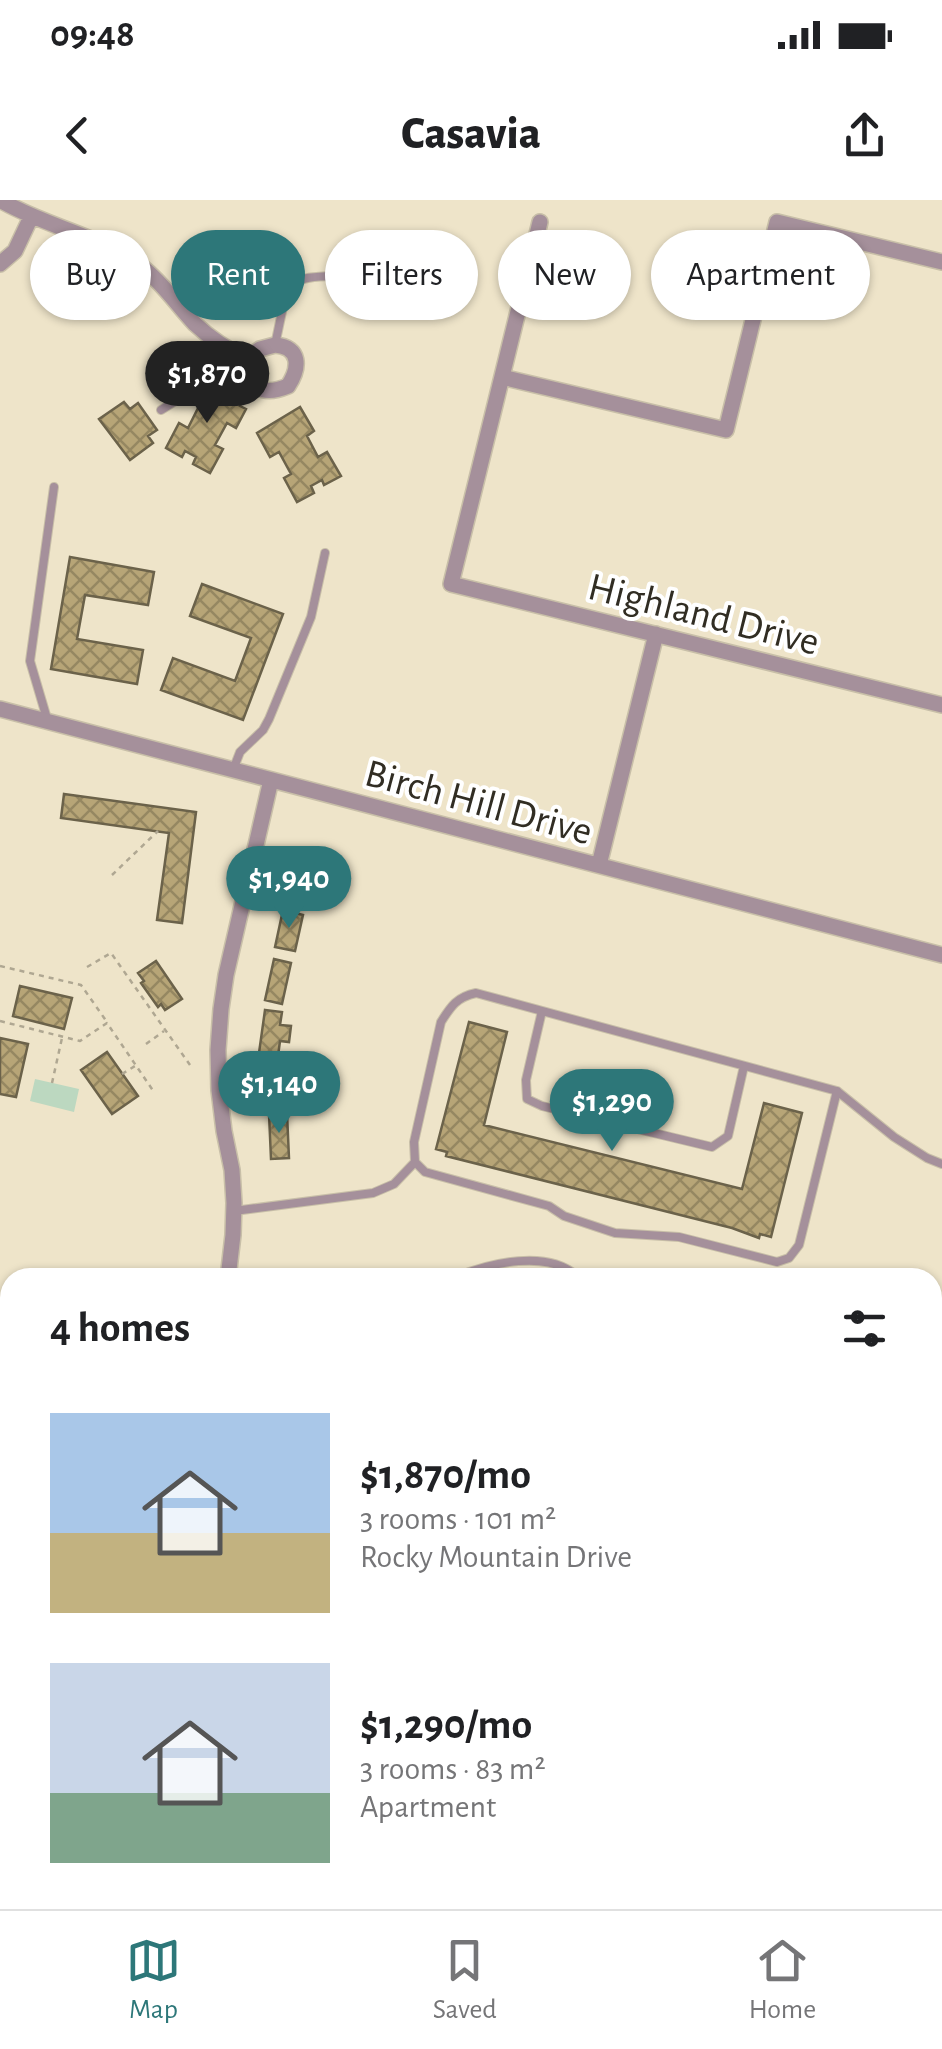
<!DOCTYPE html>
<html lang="en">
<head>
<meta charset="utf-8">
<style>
	:root { --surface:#fff; --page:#f2f2f2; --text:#202124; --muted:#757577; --line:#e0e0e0; --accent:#2d7779 }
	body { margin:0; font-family:"Alegreya Sans",sans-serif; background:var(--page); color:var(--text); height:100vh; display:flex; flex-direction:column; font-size:38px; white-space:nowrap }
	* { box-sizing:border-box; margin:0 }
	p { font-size:32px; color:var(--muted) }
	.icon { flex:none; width:55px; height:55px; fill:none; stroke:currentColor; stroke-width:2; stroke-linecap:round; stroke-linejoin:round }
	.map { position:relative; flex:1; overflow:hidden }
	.details { position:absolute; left:0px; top:1068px; width:942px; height:642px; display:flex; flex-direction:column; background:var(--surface); border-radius:30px 30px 0 0; box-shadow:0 2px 8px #0004 }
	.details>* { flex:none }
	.banner { position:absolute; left:30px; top:30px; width:882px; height:90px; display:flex; gap:20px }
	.price { position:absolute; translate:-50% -85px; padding:0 22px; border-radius:35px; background:var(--accent); color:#fff; font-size:32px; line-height:65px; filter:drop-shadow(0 2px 5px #0008) }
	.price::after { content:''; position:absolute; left:50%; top:60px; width:30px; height:22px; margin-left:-15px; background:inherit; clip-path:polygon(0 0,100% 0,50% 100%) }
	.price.on { background:#222; color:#fff }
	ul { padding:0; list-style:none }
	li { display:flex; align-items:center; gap:30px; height:250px; padding:0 50px }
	li span { display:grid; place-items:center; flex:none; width:280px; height:200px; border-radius:0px; color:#555 }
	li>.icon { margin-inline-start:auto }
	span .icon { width:120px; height:120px; fill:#fffc; stroke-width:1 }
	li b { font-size:42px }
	h2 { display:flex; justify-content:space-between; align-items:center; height:120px; padding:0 50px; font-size:42px }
	.tag { padding:0 35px; border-radius:45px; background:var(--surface); box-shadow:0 2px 8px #0004; font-size:35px; line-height:90px }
	.tag.on { background:var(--accent); color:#fff }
	.status { display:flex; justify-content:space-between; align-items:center; height:70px; padding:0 50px; background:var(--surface); direction:ltr }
	.status svg { height:28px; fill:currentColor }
	header { display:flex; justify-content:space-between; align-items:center; height:130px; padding:0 50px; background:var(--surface); font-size:45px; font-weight:800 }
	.menu { display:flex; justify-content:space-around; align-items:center; height:140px; border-top:2px solid var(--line); background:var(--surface); font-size:28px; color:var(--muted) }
	.menu a { display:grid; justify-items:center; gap:5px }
	.menu .on { color:var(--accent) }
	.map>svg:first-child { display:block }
	.park { fill:#bcd8c0 }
	.building { fill:url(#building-cross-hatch); stroke:#6b624a; stroke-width:2.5 }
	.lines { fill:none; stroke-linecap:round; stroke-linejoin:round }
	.service-casing { stroke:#c8bfa8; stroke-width:10 }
	.minor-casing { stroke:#c8bfa8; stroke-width:18 }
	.path { stroke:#afa792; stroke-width:2.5; stroke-dasharray:5 5; stroke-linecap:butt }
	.service { stroke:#a5909b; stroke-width:8 }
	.minor { stroke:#a5909b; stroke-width:15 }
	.labels { text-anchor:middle; stroke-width:8; stroke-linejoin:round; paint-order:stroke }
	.street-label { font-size:40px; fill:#312d23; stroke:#fff }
</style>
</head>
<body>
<div class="status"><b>09:48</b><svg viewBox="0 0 49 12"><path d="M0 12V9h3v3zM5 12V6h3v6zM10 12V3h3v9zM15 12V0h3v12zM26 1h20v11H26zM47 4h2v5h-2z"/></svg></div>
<header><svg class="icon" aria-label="back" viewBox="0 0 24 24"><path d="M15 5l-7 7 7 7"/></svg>Casavia<svg class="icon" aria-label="share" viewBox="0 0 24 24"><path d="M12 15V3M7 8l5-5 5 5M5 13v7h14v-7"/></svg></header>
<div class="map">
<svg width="942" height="1709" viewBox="0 0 942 1709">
	<defs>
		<pattern id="building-cross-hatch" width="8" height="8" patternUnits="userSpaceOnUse" patternTransform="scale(2.5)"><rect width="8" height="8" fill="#b7a577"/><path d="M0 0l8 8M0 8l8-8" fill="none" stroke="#958761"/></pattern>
	</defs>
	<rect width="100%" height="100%" fill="#eee4c9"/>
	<!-- park -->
	<path class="park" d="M35,879L79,889L74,912L30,901Z
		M178,1700H428L426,1709H176Z"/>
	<!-- building -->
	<path class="building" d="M213,182L222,187L220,191L233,198L234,195L243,200L240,206L246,209L236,228L227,223L215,245L223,249L210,273L193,264L196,257L185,251L182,257L166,248L179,223L188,228L199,206L193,203L203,184L210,188Z
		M124,202L130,209L138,203L157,230L148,236L153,243L130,260L99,219Z
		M300,207L314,231L307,236L318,257L327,252L341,276L324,285L322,280L311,286L314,293L297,302L284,278L291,274L279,252L270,257L257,233Z
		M70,357L154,372L148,405L85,395L77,439L143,450L137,484L51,469Z
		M202,384L283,414L243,520L161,490L173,458L235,481L251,438L190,416Z
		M64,594L196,612L182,723L157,720L169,633L61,618Z
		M283,710L303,715L295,751L275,747Z
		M274,759L291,763L282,804L265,800Z
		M156,761L182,799L165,810L161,804L158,807L141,783L144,781L138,773Z
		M20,786L72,798L64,829L13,816Z
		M265,810L282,812L280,825L291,826L289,842L280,841L278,856L259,853Z
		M469,822L507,832L484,925L742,989L764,903L802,913L771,1037L760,1034L759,1038L732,1028L446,956L447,952L436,949Z
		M0,838L28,844L16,897L0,894Z
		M107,852L138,896L112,914L81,870Z
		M280,862L284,905L266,907L263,863Z
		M287,913L289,958L271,959L269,914Z
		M932,1165L942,1168V1373L933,1371V1374Z"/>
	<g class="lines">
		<!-- service casing -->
		<g class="service-casing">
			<path id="service" d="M275,145L287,88C299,76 317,77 333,76
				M161,210L185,195L216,142
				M48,522L30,461L54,287
				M233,570L240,552L263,530L269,519L311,417L325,353
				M542,811L526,880L527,899L542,906L712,947L728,936L744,866
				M837,891L799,1045L789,1058L777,1062L679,1037L615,1033L564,1016L549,1006L425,972L415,962L414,942L441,822C451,806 457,797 476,793L837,891L894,937L927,958L942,964
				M234,1011L373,993L394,984L415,962
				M454,1078C489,1063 549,1048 579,1078
				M932,1417L942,1419
				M0,1623L10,1627
				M34,1709L36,1700
				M205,1709V1700"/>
		</g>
		<!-- minor casing -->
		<g class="minor-casing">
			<path id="minor" d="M0,0C46,27 99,35 142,67C163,83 177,105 195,124C211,139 228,150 247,159
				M540,22L451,384L942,505
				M0,64L15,51L31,17
				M275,145C301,147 300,168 288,186C259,198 252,186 247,159L260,149Z
				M502,177L726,230L777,22L942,62
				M0,509L942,755
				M599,665L656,434
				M228,1078L233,1035L234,1003L232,970L224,931L219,890L218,850L221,809L226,775L271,580
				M761,1700L799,1709
				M72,1709L74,1700"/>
		</g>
		<!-- path -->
		<path class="path" d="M112,675L158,631
			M0,766L81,785L107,822
			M87,767L111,753L190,865
			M0,821L80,841L107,823L154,892
			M146,844L164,831
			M122,874L135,866
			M52,883L62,838
			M219,1700V1709"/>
		<!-- service -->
		<use href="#service" class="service"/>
		<!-- minor -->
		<use href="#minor" class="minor"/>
	</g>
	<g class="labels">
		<!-- street labels -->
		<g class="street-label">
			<text transform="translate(704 413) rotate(14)" y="14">Highland Drive</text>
			<text transform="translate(479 601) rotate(15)" y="14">Birch Hill Drive</text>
		</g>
	</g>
</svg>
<b class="price on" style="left:207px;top:226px">$1,870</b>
<b class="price" style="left:289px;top:731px">$1,940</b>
<b class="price" style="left:279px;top:936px">$1,140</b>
<b class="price" style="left:612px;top:954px">$1,290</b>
<div class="banner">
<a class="tag">Buy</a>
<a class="tag on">Rent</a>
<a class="tag">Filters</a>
<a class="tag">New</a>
<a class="tag">Apartment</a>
</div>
<section class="details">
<h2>4 homes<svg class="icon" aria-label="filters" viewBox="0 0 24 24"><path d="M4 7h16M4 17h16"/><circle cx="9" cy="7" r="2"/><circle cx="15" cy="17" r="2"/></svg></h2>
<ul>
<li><span style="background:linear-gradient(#a9c7e8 60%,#c2b280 0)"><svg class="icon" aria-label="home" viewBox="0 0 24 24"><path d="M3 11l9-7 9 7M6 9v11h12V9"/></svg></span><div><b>$1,870/mo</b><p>3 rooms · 101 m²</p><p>Rocky Mountain Drive</p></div></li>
<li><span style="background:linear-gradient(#c9d6e8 65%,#7fa58c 0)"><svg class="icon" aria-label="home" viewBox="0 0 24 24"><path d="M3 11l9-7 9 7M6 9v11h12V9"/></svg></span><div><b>$1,290/mo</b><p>3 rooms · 83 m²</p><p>Apartment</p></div></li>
</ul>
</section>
</div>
<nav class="menu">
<a class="on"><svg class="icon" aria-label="map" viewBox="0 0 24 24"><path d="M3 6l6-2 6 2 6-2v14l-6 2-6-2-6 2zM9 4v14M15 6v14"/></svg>Map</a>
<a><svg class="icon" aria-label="saved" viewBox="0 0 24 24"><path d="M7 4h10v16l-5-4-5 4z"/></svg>Saved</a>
<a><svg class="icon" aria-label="home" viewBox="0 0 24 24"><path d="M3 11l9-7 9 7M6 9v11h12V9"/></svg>Home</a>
</nav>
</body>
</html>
